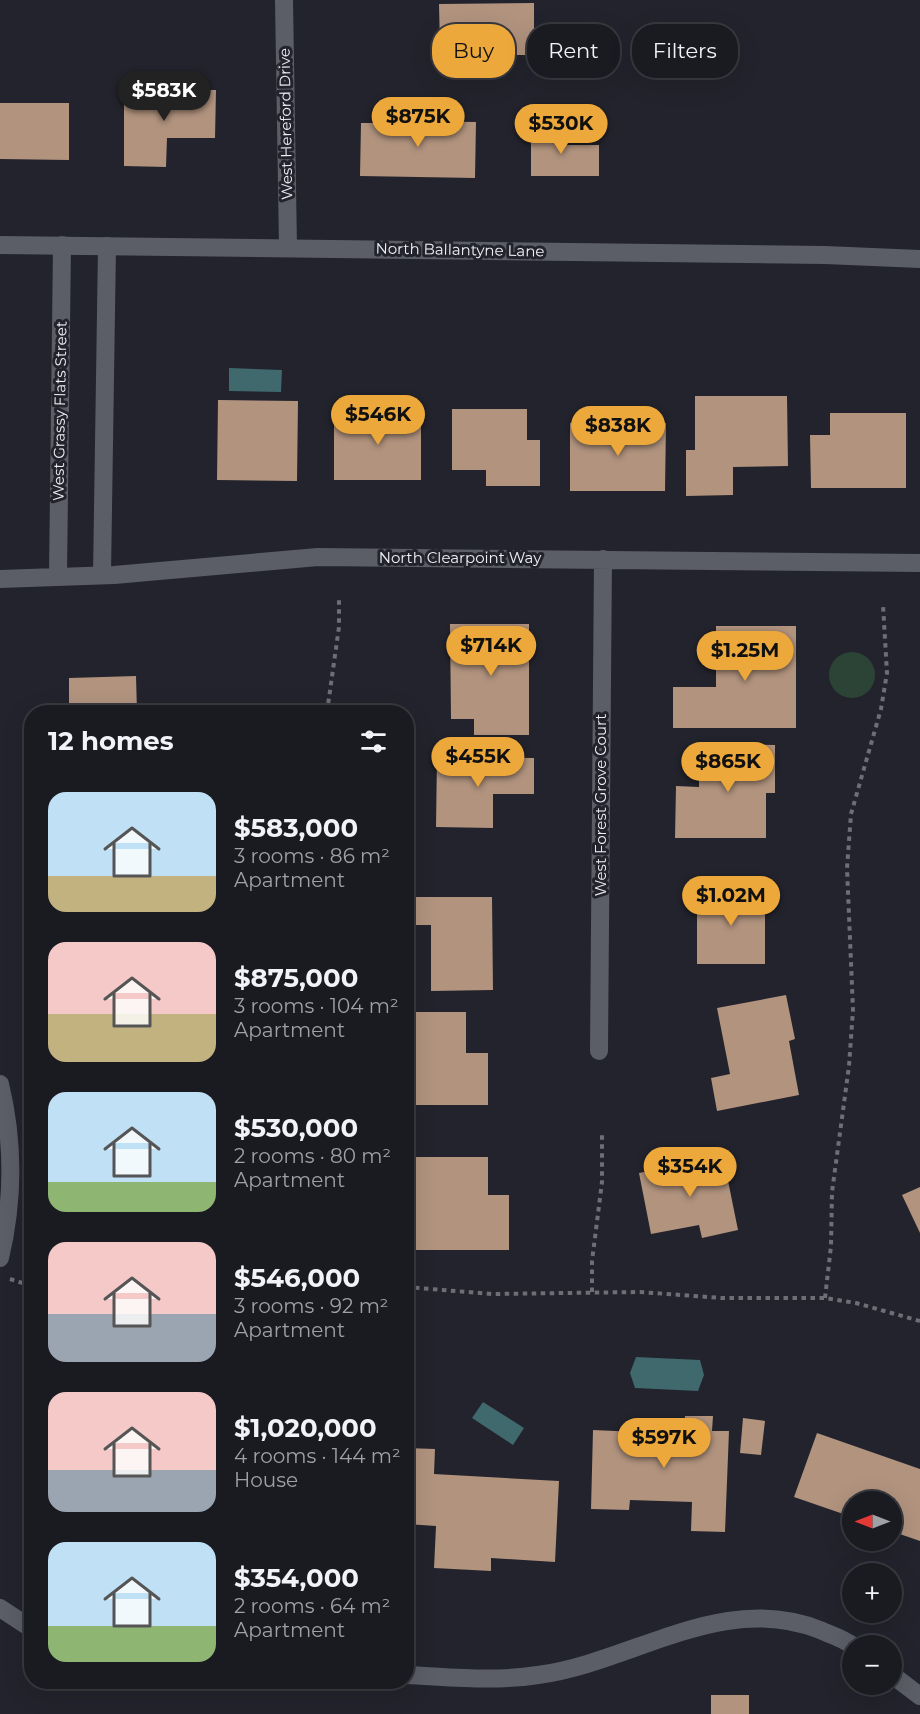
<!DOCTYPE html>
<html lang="en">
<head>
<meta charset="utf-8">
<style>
	:root { --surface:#1a1a21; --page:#23232a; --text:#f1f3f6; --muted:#9fa1a5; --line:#38383f; --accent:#eda83b }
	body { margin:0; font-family:Montserrat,sans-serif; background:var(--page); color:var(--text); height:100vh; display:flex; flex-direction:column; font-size:22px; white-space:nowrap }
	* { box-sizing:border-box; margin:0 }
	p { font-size:20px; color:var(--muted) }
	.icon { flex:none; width:33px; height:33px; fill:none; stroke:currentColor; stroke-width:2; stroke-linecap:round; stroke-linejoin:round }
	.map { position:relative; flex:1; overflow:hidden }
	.panel { position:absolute; left:24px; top:705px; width:390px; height:984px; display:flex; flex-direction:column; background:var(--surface); border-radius:24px; box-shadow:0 6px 24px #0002,0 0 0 2px var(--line) }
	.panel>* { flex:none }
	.top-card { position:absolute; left:432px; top:24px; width:398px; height:54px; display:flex; gap:12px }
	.needle { width:39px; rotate:270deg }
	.controls { position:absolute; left:842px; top:1491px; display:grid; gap:12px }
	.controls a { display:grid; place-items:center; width:60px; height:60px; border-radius:50%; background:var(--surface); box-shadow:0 6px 24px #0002,0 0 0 2px var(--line); font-size:30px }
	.price { position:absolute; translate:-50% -51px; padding:0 14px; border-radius:21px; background:var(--accent); color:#111; font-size:20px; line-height:39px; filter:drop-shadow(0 2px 3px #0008) }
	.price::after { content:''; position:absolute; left:50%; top:36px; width:18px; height:14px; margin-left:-9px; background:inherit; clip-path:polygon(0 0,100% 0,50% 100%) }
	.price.current { background:#222; color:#fff }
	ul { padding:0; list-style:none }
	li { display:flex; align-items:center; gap:18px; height:150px; padding:0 24px }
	li span { display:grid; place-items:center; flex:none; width:168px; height:120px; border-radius:18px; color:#555 }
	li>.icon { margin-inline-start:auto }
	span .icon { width:72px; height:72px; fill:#fffc; stroke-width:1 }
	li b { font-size:26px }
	h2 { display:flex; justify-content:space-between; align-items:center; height:72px; padding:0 24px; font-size:26px }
	.chip { padding:0 21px; border-radius:24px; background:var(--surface); box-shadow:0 6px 24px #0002,0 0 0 2px var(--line); font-size:21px; line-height:54px }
	.chip.current { background:var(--accent); color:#111 }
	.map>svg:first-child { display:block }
	.green { fill:#2c4435 }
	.water { fill:#3f696d }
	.building { fill:#b1937e }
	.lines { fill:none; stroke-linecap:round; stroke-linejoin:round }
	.path { stroke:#6e6e77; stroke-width:4; stroke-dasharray:4.5 4.5; stroke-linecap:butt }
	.minor { stroke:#5b5d67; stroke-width:18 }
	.tertiary { stroke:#5b5d67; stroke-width:18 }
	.labels { text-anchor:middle; stroke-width:6; stroke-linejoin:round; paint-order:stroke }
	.street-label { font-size:15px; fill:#efeff6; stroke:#22232c }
</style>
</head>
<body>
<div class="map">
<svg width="920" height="1714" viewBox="0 0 920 1714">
	<rect width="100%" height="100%" fill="#22232c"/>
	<!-- green -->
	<path class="green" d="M829 675a23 23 0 1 1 46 0a23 23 0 1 1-46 0Z"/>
	<!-- water -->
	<path class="water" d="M229,368L282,370L281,392L229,391Z
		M636,1357L700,1360L704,1375L698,1391L635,1388L630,1373Z
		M483,1402L524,1428L513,1445L472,1418Z"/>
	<!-- building -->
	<path class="building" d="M534,3V28L560,27V55H485V47L440,48L439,4Z
		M124,89L216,90L215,138H167L166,167L124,166Z
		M0,103H69V160L0,159Z
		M396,109L419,110V121L476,122L475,178L360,176L361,123H396Z
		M531,128H566V145H599V176H531Z
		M695,396H787L788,466L733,467V495L686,496V450H695Z
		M218,400L298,401L297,481L217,480Z
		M452,409H527V440H540V486H486V470H452Z
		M334,411H421V480H334Z
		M830,413H906V488H811L810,435H830Z
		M570,423H666L665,491H570Z
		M450,624H529V735H474V719H451Z
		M716,626H796V728H673V687H716Z
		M136,676L137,712H69V678Z
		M699,744L775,745V793H766V838H675L676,786L699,787Z
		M437,757L534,758V794H493V828L436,827Z
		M697,891H765V964H697Z
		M415,897H492L493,990L431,991V925H415Z
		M786,995L795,1039L789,1041L799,1095L717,1111L711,1078L730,1074L717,1008Z
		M406,1012H466V1053H488V1105H406Z
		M723,1156L738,1230L702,1238L699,1225L651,1234L639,1173Z
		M407,1157H488V1195H509V1250H407Z
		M920,1187V1233L902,1195Z
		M685,1416H713L712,1431H729L725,1532L691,1531L692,1502L630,1500L629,1510L591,1509L593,1430L637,1432V1418L668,1419V1433H684Z
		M743,1418L765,1421L761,1455L740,1453Z
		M32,1433V1445L26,1437Z
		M817,1433L920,1469V1541L891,1531V1502H852V1517L794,1497Z
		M406,1448L435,1449L434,1474L559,1481L555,1562L491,1558V1571L434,1568L436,1526L406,1524Z
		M711,1695H749V1714H711Z"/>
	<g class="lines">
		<!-- path -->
		<path class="path" d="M327,712L339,627V599
			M10,1279L32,1286
			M406,1287L492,1294L640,1292L722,1298H825L856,1303L920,1321
			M592,1292V1261L602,1182V1135
			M825,1298L831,1246L832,1192L849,1066L853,1010L847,868L851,814L881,709L887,673L883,605"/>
		<!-- minor -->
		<path class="minor" d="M284,0L288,247
			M102,575L107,246
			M58,576L62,245
			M0,579L114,575L318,557L920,563
			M599,1051L603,559
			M0,1084C14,1142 14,1199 0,1258
			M0,1608L32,1629
			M891,1674L920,1696
			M406,1675C451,1677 494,1682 538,1675C634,1662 722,1591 820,1630C831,1635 843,1638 853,1646"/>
		<!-- tertiary -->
		<path class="tertiary" d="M0,245L825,255L920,259"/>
	</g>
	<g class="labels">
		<!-- street labels -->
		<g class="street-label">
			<text transform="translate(286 124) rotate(-91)" y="5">West Hereford Drive</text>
			<text transform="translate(460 250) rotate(1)" y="5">North Ballantyne Lane</text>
			<text transform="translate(60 411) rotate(-89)" y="5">West Grassy Flats Street</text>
			<text x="460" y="563">North Clearpoint Way</text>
			<text transform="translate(601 805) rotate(-90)" y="5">West Forest Grove Court</text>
		</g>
	</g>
</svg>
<div class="controls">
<a><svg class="needle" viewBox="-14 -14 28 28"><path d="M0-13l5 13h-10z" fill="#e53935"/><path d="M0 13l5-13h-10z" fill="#9fa1a5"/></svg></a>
<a>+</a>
<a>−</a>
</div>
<b class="price current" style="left:164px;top:122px">$583K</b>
<b class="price" style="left:418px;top:148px">$875K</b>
<b class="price" style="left:561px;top:155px">$530K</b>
<b class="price" style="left:378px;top:446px">$546K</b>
<b class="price" style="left:618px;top:457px">$838K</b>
<b class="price" style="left:491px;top:677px">$714K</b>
<b class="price" style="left:745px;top:682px">$1.25M</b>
<b class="price" style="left:478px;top:788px">$455K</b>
<b class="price" style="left:728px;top:793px">$865K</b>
<b class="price" style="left:731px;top:927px">$1.02M</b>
<b class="price" style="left:690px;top:1198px">$354K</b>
<b class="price" style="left:664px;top:1469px">$597K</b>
<div class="top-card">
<a class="chip current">Buy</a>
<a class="chip">Rent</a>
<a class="chip">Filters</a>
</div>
<section class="panel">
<h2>12 homes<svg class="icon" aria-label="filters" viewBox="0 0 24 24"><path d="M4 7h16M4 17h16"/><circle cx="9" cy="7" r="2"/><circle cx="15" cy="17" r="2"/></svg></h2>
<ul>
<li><span style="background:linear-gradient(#bfe0f5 70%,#c2b280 0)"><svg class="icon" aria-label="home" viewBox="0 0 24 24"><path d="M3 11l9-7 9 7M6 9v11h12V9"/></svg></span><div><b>$583,000</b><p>3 rooms · 86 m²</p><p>Apartment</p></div></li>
<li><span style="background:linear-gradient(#f6c9c9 60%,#c2b280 0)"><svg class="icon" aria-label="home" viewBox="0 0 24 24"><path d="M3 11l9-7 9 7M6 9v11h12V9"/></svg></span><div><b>$875,000</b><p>3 rooms · 104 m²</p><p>Apartment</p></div></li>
<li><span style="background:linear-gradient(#bfe0f5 75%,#8fb573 0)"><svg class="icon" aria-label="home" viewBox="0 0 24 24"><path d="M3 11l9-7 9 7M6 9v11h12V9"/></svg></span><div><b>$530,000</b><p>2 rooms · 80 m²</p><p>Apartment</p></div></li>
<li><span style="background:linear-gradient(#f6c9c9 60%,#9aa5b1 0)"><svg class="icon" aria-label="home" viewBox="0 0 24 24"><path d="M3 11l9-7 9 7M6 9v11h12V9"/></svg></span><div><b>$546,000</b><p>3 rooms · 92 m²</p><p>Apartment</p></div></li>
<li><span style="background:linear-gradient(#f6c9c9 65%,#9aa5b1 0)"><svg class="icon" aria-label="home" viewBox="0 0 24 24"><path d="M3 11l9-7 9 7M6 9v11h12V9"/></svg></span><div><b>$1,020,000</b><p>4 rooms · 144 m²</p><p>House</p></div></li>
<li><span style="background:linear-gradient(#bfe0f5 70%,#8fb573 0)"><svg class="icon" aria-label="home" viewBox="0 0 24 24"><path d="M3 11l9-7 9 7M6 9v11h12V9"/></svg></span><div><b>$354,000</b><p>2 rooms · 64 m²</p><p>Apartment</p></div></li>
</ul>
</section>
</div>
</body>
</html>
